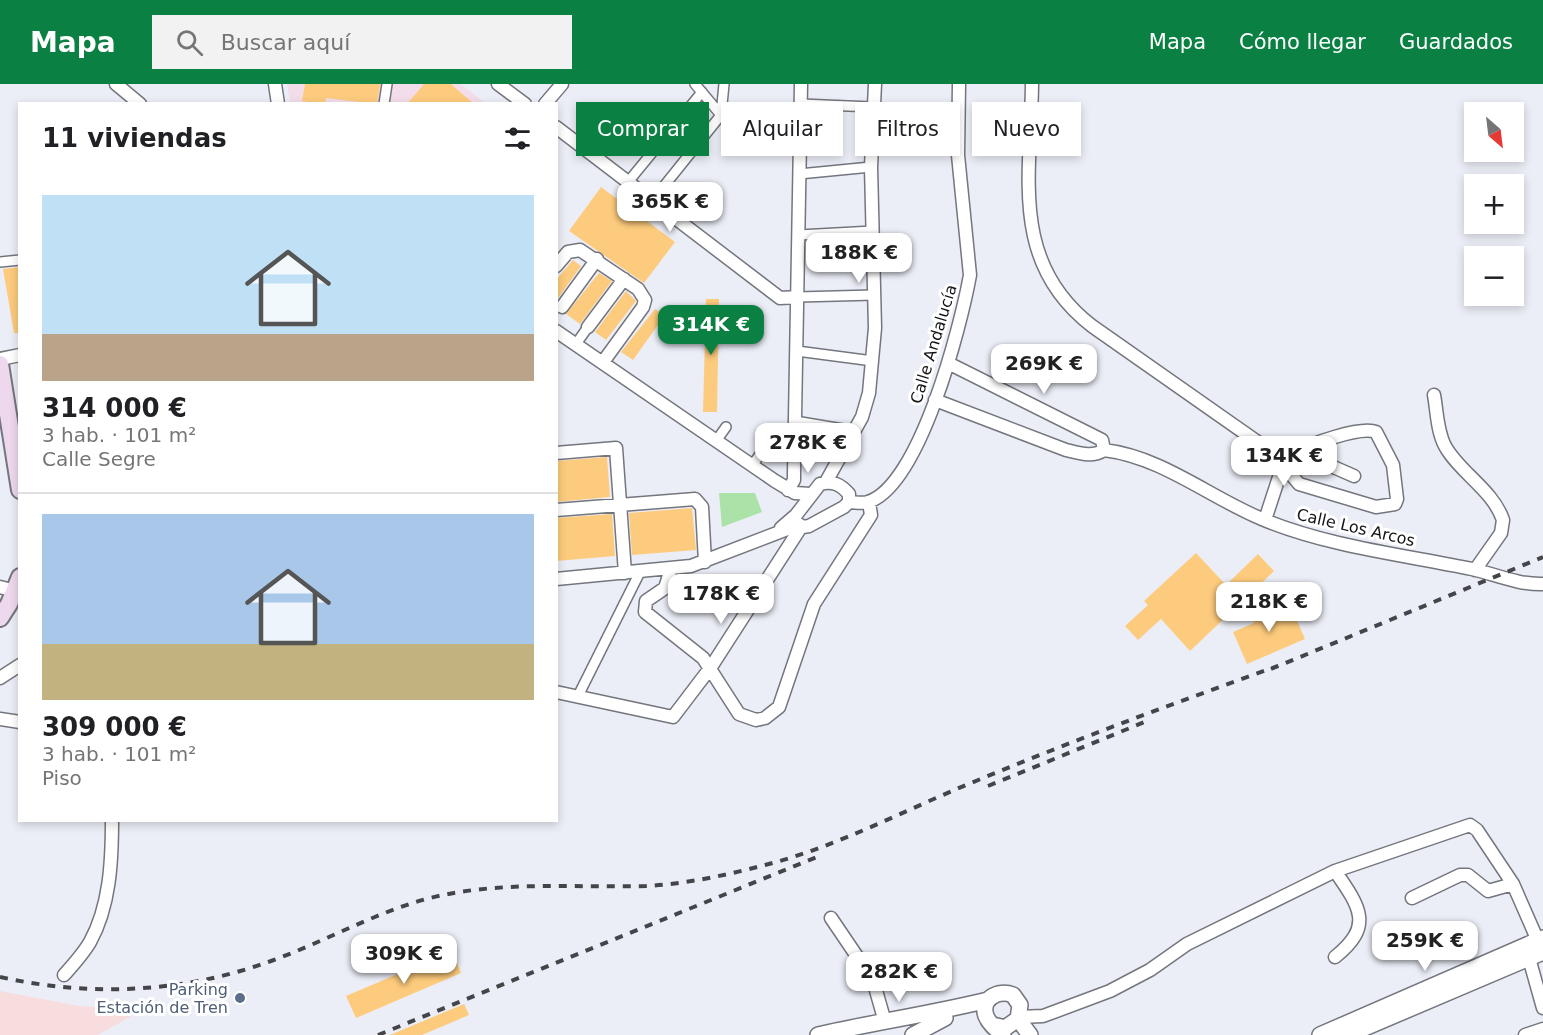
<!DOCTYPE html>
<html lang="es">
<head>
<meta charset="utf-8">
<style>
	:root { --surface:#fff; --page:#f2f2f2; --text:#202124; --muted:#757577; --line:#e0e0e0; --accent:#0b8043 }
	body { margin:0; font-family:"DejaVu Sans",sans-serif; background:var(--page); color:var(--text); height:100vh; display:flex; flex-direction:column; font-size:22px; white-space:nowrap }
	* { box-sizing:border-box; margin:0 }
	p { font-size:20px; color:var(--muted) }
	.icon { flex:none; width:33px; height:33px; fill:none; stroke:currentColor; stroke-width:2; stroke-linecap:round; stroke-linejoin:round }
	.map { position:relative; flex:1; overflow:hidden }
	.sheet { position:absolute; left:18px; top:18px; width:540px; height:720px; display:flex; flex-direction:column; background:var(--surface); border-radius:0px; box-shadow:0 3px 9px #0003 }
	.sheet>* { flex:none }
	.top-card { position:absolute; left:576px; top:18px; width:570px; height:54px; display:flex; gap:12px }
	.needle { width:39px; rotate:152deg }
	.buttons { position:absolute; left:1464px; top:18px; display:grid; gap:12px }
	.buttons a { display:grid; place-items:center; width:60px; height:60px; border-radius:0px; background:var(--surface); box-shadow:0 3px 9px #0003; font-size:30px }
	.price { position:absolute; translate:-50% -51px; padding:0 14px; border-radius:12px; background:#fff; color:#222; font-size:20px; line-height:39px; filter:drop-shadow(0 2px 3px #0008) }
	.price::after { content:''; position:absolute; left:50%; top:36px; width:18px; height:14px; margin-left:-9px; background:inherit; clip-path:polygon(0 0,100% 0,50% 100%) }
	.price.selected { background:var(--accent); color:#fff }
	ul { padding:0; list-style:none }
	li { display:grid; align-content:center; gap:12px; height:318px; padding:0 24px }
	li+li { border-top:2px solid var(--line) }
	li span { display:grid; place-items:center; height:186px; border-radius:0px; color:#555 }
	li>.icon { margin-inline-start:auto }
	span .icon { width:108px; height:108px; fill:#fffc; stroke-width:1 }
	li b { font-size:26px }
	h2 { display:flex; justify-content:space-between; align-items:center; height:72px; padding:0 24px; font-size:26px }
	.chip { padding:0 21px; border-radius:0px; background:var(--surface); box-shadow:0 3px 9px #0003; font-size:21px; line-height:54px }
	.chip.selected { background:var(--accent); color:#fff }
	header { display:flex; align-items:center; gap:36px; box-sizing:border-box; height:84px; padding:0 30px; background:var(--accent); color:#fff }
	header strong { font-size:28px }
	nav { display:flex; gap:33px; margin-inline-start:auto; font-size:21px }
	.search { width:420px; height:54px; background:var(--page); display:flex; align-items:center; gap:15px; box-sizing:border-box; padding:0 21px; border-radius:0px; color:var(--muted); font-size:22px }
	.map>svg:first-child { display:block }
	.industrial { fill:#f8ddde }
	.education { fill:#f3ddeb }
	.green { fill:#aae2a8 }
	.building { fill:#fdcb7d }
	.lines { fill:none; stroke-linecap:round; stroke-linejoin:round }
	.pedestrian-casing { stroke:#74767e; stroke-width:12 }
	.minor-casing { stroke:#74767e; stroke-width:15 }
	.tertiary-casing { stroke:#74767e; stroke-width:18 }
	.secondary-casing { stroke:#74767e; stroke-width:20 }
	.pedestrian { stroke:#fff; stroke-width:9 }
	.minor { stroke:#fff; stroke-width:12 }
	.tertiary { stroke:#fff; stroke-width:15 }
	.secondary { stroke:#eed8ed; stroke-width:16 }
	.rail { stroke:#444549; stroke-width:4; stroke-dasharray:8 8; stroke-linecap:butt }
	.service-dot { fill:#5c6f8a; stroke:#fff; stroke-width:2 }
	.labels { text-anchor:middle; stroke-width:6; stroke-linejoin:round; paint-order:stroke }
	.street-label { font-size:16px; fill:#141417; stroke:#fff }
	.service-label { font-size:16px; fill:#4e5e75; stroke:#fff; text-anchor:end }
</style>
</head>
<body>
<header>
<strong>Mapa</strong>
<div class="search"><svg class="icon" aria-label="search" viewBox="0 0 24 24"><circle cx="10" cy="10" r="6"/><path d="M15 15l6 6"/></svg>Buscar aquí</div>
<nav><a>Mapa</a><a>Cómo llegar</a><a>Guardados</a></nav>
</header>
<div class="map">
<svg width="1543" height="951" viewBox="0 0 1543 951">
	<rect width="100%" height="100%" fill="#eceef7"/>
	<!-- industrial -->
	<path class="industrial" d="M0,907L79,922L144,925L98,951H0Z"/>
	<!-- education -->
	<path class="education" d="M287,0H461L485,19H290Z"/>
	<!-- green -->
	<path class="green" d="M719,409H755L762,428L722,443Z"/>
	<!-- building -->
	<path class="building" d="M305,0H380L377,20L326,14L325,20L302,17Z
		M424,0H451L474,20H407Z
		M601,103L675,158L644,199L569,147Z
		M573,176L581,182L556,217V196Z
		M19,183L20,249H14L3,185Z
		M599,189L612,197L580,240L566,230Z
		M626,207L636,217L606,256L595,248Z
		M706,215H719L717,328H703Z
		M655,225L665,231L633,276L621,268Z
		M818,348L839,352L833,369L824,366L822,371L811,367Z
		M607,373L610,413L556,418V377Z
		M692,424L696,466L632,471L629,429Z
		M612,430L615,472L556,477V434Z
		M1196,469L1226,501L1258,470L1274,487L1190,567L1161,535L1138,556L1125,542L1148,521L1144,517Z
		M1289,518L1305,555L1247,580L1233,548L1254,539L1252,534Z
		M452,867L461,889L356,934L346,912Z
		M464,920L469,931L422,951H390Z"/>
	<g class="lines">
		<!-- pedestrian casing -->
		<g class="pedestrian-casing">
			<path id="pedestrian" d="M695,0L721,31
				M384,20L387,0
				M801,20L872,23
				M799,90L871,83
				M628,98L702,8
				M652,117L721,31L724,0
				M799,151L873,147
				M0,178L20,176
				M798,213L874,211
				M576,260L588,243
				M797,267L873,277
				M795,337L855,347
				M716,357L726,343
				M752,382L765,363
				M578,612L640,488"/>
		</g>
		<!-- minor casing -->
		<g class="minor-casing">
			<path id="minor" d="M116,0L140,20
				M275,0L278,20
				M498,0L525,20
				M1032,0C1031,91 1009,178 1092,242L1276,371
				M545,20L562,0
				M556,43L780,214L798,213
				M556,182L568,168L580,166L638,205L645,216L643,223L603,278
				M562,223L597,175
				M588,243L624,195
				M556,247L775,397L795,409L810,410
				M0,275L20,271
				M948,279L1102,356L1104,366
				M1434,311C1437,327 1437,347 1445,362C1459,388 1493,406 1503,436L1501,449L1475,486
				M935,316L1066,366C1079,369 1092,374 1104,366C1162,373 1209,413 1262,435C1326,462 1404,471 1472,485C1495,490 1518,501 1543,500
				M1275 377a11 11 0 1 1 22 0a11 11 0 1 1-22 0Z
				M556,369L616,364L625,489
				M1298,378H1322L1354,392
				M1289,388L1299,400L1376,423L1395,420L1397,415L1393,381L1376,348C1361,342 1309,360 1295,369
				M826,398L862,333L869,309L875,244L871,83L875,0
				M788,406L794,396V389L801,0
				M849,418C855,418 862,420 868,418C920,402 961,241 970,191L958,71L959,0
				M556,426L695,415L702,423L705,478
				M1265,436L1281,387
				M797,439L803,443L809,442L844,423L849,418
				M781,444L796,431L820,400C833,396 841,401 849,410V418
				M671,485L665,504L646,517L645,528L703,574L739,630L756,636L765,634L779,623L814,520L871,431L869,418
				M556,495L691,482L798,441
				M0,503L15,507
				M0,594L20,581
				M556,608L673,633L711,583L801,443
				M0,635L20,638
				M1335,787C1360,823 1374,842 1335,873
				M1412,814L1460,791H1468L1488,807L1513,800
				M831,834L873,896L885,938
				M1529,874L1543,924
				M64,891C73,881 83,870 90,858C110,822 112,777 112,736
				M1019,933L1043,932L1110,907L1150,886L1187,860L1335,787L1470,741L1477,746L1513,800L1538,857
				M1525,951L1543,945"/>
		</g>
		<!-- tertiary casing -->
		<g class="tertiary-casing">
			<path id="tertiary" d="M1018,935L1030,951
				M993,941L1005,944L1018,935L1020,921L1013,911C998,905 980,915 986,932C989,940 997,946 1003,951
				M818,951C875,938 931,930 988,916
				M913,951L945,934
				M1320,951L1543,854
				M1348,951L1543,868"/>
		</g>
		<!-- secondary casing -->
		<g class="secondary-casing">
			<path id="secondary" d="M0,280L20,406
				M0,534L9,520L20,493"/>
		</g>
		<!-- pedestrian -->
		<use href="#pedestrian" class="pedestrian"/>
		<!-- minor -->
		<use href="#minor" class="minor"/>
		<!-- tertiary -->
		<use href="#tertiary" class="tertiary"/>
		<!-- secondary -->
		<use href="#secondary" class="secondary"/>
		<!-- rail -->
		<path class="rail" d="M1271,585L1543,473
			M988,702L1147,637
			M0,893C91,913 183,909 271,877C324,858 372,830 426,815C499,796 572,804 646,802C686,800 727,791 765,781C836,763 903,727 971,699C1072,657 1174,619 1278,582
			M378,951L822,771"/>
	</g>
	<!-- markers -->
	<circle class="service-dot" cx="240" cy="914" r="6"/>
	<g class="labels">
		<!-- street labels -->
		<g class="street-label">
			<text transform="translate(933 260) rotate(-73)" y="6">Calle Andalucía</text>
			<text transform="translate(1356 443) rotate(13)" y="6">Calle Los Arcos</text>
		</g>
		<!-- service labels -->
		<g class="service-label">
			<text x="228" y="911">Parking<tspan x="228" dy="18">Estación de Tren</tspan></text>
		</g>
	</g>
</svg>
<div class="buttons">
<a><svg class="needle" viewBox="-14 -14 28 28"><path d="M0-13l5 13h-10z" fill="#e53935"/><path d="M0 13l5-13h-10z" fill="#757577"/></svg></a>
<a>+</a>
<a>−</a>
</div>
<b class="price" style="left:670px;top:149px">365K €</b>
<b class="price" style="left:859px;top:200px">188K €</b>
<b class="price selected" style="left:711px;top:272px">314K €</b>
<b class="price" style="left:1044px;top:311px">269K €</b>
<b class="price" style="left:808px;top:390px">278K €</b>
<b class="price" style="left:1284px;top:403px">134K €</b>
<b class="price" style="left:721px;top:541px">178K €</b>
<b class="price" style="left:1269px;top:549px">218K €</b>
<b class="price" style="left:1425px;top:888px">259K €</b>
<b class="price" style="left:404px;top:901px">309K €</b>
<b class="price" style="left:899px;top:919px">282K €</b>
<div class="top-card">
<a class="chip selected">Comprar</a>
<a class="chip">Alquilar</a>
<a class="chip">Filtros</a>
<a class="chip">Nuevo</a>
</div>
<section class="sheet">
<h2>11 viviendas<svg class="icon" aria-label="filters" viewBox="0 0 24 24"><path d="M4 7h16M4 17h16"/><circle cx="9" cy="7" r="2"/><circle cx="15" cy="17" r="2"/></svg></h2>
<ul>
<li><span style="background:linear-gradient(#bfe0f5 75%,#b9a48a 0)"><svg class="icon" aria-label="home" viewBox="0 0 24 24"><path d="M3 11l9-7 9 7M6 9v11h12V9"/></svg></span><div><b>314 000 €</b><p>3 hab. · 101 m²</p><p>Calle Segre</p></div></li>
<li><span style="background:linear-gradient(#a9c7e8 70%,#c2b280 0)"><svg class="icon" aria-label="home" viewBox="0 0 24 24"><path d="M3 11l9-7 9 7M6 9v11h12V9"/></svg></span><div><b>309 000 €</b><p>3 hab. · 101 m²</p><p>Piso</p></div></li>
</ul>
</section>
</div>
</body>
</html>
